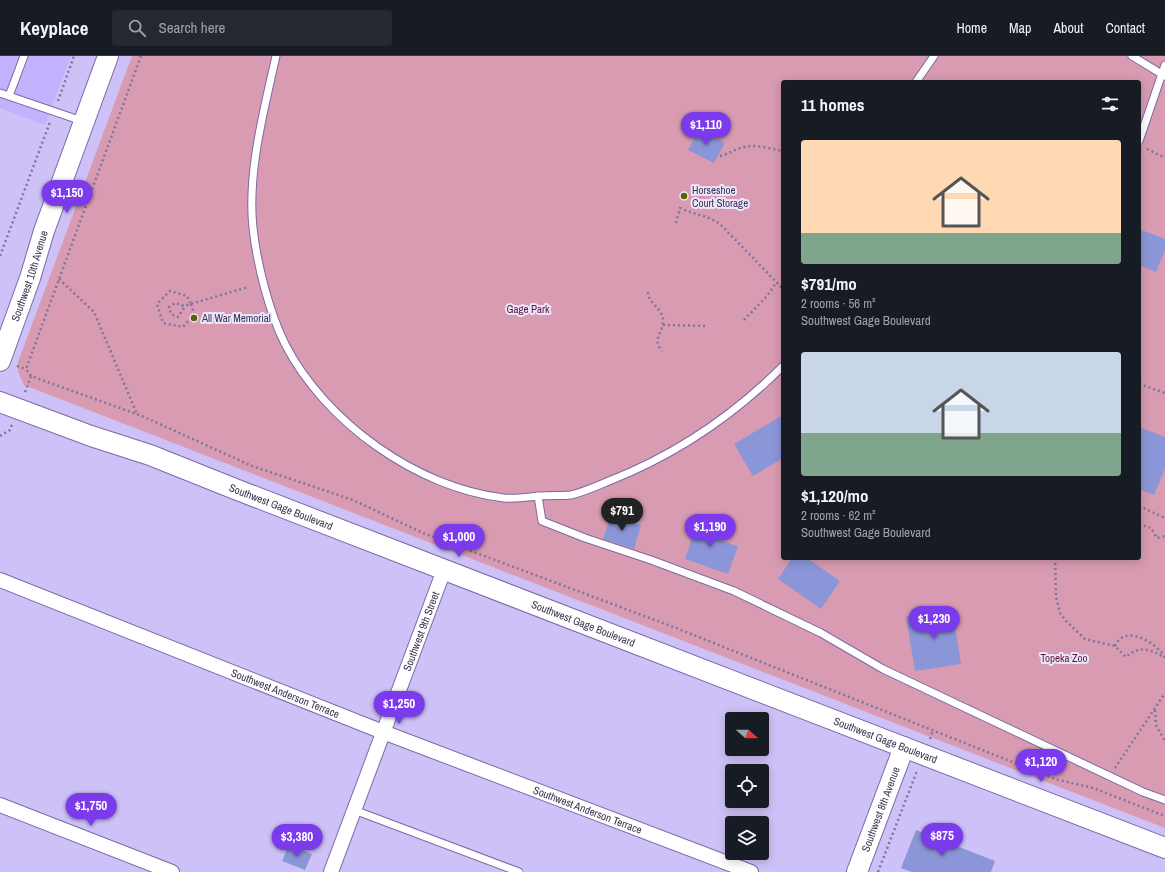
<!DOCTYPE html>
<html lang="en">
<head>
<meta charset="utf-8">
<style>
	:root { --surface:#171b24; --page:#242831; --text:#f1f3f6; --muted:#9ea1a6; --line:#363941; --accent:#7c3aed }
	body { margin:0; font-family:"Archivo Narrow",sans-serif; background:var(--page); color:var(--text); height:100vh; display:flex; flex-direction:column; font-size:15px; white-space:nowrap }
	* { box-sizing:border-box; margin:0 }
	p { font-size:13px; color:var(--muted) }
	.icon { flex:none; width:22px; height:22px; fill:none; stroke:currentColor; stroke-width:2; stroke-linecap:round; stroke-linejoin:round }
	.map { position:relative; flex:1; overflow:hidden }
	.sheet { position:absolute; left:781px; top:24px; width:360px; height:480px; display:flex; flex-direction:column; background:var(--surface); border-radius:4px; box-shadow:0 2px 10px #0003 }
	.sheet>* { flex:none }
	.needle { width:26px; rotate:111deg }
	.controls { position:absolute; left:725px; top:656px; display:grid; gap:8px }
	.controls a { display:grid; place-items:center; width:44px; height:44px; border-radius:4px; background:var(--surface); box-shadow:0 2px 10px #0003; font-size:20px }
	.price { position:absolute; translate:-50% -34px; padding:0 9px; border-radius:14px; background:var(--accent); color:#fff; font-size:13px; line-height:26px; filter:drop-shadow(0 1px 2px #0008) }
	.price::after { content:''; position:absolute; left:50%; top:24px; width:12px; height:9px; margin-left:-6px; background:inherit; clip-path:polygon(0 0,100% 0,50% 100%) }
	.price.selected { background:#222; color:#fff }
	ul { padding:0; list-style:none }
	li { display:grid; align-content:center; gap:8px; height:212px; padding:0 20px }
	li span { display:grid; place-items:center; height:124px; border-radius:4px; color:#555 }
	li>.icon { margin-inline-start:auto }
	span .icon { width:72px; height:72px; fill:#fffc; stroke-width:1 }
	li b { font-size:17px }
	h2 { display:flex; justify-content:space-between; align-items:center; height:48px; padding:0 20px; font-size:17px }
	header { display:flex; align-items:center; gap:24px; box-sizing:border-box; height:56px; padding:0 20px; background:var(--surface); border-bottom:1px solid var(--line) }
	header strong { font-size:19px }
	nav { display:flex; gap:22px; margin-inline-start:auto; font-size:14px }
	.search { width:280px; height:36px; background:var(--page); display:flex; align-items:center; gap:10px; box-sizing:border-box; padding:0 14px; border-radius:4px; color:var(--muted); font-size:15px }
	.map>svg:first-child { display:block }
	.built { fill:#c4b1fd }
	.green { fill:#d89bb1; fill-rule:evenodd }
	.building { fill:#8a96d7 }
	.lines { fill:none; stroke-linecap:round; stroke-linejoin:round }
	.lane-casing { stroke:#7b69a9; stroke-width:9 }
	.street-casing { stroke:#7b69a9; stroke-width:16 }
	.secondary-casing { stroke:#7b69a9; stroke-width:22 }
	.path { stroke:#7e759d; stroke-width:2.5; stroke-dasharray:2 3; stroke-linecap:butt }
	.lane { stroke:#fff; stroke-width:7 }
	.street { stroke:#fff; stroke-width:14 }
	.secondary { stroke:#fff; stroke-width:20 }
	.poi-dot { fill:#5a6301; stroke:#ece7fd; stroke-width:1.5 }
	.labels { text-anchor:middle; stroke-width:4; stroke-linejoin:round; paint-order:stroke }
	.poi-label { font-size:11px; fill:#3c3551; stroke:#ece7fd; text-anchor:start }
	.street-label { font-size:11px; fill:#3c3551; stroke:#ece7fd }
	.park-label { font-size:11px; fill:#62153b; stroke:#ece7fd }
</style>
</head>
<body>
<header>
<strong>Keyplace</strong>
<div class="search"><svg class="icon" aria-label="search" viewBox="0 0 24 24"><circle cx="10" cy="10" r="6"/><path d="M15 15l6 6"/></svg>Search here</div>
<nav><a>Home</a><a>Map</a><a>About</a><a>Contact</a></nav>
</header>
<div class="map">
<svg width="1165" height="816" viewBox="0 0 1165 816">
	<rect width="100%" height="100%" fill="#cec1f8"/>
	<!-- built -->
	<path class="built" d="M0,0H71L45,69L0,52Z"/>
	<!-- green -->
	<path class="green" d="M132,0H1165V772L24,329L18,316V306ZM783,26H1139V502H783Z"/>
	<!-- building -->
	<path class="building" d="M699,74L725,87L714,107L688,94Z
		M1139,173L1165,183V194L1156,216L1139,209Z
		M783,359V402L753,420L734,388Z
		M1139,371L1165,381V412L1154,439L1139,433Z
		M611,459L641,469L634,493L603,483Z
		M699,460L715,465L710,481L738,490L728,518L685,503Z
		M792,502H807L840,525L821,553L778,523Z
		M952,553L961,608L915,615L906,560Z
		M916,774L995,805L991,816H912L901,812Z
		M289,789L312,798L305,814L282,805Z"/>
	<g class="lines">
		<!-- lane casing -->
		<g class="lane-casing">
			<path id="lane" d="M276,0C264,54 247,117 253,172C257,208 269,256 285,288C325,366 417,432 504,442C516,443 528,441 540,440C550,439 561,440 571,439C584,436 597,430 609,425C675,399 733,360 783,310
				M1132,0L1165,20
				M916,26L934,0
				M0,37L82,65
				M9,40L24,0
				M1139,85L1165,9
				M538,440L542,465L585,482L651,504L734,535L821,577L883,613L1143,736L1165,744
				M354,754L519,816"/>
		</g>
		<!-- street casing -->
		<g class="street-casing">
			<g id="street">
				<path id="s1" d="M0,524L383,676L751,816"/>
				<path d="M0,749L172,816"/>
				<path id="s2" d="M331,816L444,514"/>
			</g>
		</g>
		<!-- secondary casing -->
		<g class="secondary-casing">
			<g id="secondary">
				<path id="s3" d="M0,305L30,222L44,175L108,0"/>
				<path id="s4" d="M0,346L91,380L150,399L235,433L1165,792"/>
				<path id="s5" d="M857,816L904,691"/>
			</g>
		</g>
		<!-- path -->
		<path class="path" d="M141,0L26,313L31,320L142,360L252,410L353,444L423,477L671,570L1055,723L1093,732L1165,760
			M58,45L74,0
			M1147,93L1165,102
			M720,100C728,98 734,94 741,92C754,87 770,93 783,95
			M676,167L680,152C694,159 709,159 721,169L783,233
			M0,200L50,66
			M59,223L94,256L137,358
			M648,236C648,247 661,251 663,263C664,276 651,283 662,295
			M191,248L194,258L183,271L163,267L157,248L170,235L187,240L191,248
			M184,252L178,261L171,258L169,251L175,247L184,250L248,231
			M744,264L767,240L776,227
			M663,269L707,270
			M17,310L26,313
			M1139,328L1165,337
			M25,336L31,320
			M0,380L10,374L12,369
			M1139,450L1165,462
			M1139,468L1151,472L1157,482L1165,480
			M1055,502L1056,541L1060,557L1065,564L1085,583L1115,590L1126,601C1139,589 1151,593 1165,602
			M1115,590C1125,567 1156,587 1165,601
			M1155,654L1156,669L1165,685
			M930,683L933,674
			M1115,712L1165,637
			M878,816L917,715"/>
		<!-- lane -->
		<use href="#lane" class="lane"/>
		<!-- street -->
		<use href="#street" class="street"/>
		<!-- secondary -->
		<use href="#secondary" class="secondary"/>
	</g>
	<!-- markers -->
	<g class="poi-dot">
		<circle cx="684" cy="140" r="4"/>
		<circle cx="194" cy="262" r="4"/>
	</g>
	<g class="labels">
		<!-- poi labels -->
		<g class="poi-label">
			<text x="692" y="138">Horseshoe<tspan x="692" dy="13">Court Storage</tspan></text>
			<text x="202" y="266">All War Memorial</text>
		</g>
		<!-- street labels -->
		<g class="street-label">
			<text dy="4" stroke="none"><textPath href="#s3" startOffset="90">Southwest 10th Avenue</textPath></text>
			<text dy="4" stroke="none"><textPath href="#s4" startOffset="300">Southwest Gage Boulevard</textPath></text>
			<text dy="4" stroke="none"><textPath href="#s4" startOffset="624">Southwest Gage Boulevard</textPath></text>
			<text dy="4" stroke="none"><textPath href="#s2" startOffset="257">Southwest 9th Street</textPath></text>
			<text dy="4" stroke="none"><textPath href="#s1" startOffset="307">Southwest Anderson Terrace</textPath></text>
			<text dy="4" stroke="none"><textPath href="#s4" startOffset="948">Southwest Gage Boulevard</textPath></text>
			<text dy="4" stroke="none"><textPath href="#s5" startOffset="67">Southwest 8th Avenue</textPath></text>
			<text dy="4" stroke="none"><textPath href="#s1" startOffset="631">Southwest Anderson Terrace</textPath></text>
		</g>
		<!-- park labels -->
		<g class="park-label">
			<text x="528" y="257">Gage Park</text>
			<text x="1064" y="606">Topeka Zoo</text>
		</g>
	</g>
</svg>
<div class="controls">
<a><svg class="needle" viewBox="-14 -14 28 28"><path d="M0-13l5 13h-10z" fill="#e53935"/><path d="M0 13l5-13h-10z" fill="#9ea1a6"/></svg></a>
<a><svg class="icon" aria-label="locate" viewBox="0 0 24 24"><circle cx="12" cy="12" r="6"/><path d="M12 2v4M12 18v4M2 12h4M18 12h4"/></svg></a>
<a><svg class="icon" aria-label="layers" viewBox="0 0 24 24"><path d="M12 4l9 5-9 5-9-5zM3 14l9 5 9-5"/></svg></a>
</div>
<b class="price" style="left:706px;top:90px">$1,110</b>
<b class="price" style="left:67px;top:158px">$1,150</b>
<b class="price selected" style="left:622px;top:476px">$791</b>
<b class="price" style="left:710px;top:492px">$1,190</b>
<b class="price" style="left:459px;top:502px">$1,000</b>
<b class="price" style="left:934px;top:584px">$1,230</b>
<b class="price" style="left:399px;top:669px">$1,250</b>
<b class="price" style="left:1041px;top:727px">$1,120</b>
<b class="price" style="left:91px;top:771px">$1,750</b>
<b class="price" style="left:942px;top:801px">$875</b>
<b class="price" style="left:297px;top:802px">$3,380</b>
<section class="sheet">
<h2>11 homes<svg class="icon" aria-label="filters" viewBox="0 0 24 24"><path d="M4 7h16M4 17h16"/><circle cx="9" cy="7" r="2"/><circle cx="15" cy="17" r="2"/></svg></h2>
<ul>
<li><span style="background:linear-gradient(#ffd9b3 75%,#7fa58c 0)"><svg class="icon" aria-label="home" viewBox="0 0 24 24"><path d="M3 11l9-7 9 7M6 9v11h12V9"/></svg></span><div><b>$791/mo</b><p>2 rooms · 56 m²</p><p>Southwest Gage Boulevard</p></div></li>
<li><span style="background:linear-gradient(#c9d6e8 65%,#7fa58c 0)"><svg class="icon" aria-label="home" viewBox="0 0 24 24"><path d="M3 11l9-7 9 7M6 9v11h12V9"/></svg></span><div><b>$1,120/mo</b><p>2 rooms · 62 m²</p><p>Southwest Gage Boulevard</p></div></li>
</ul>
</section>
</div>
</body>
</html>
